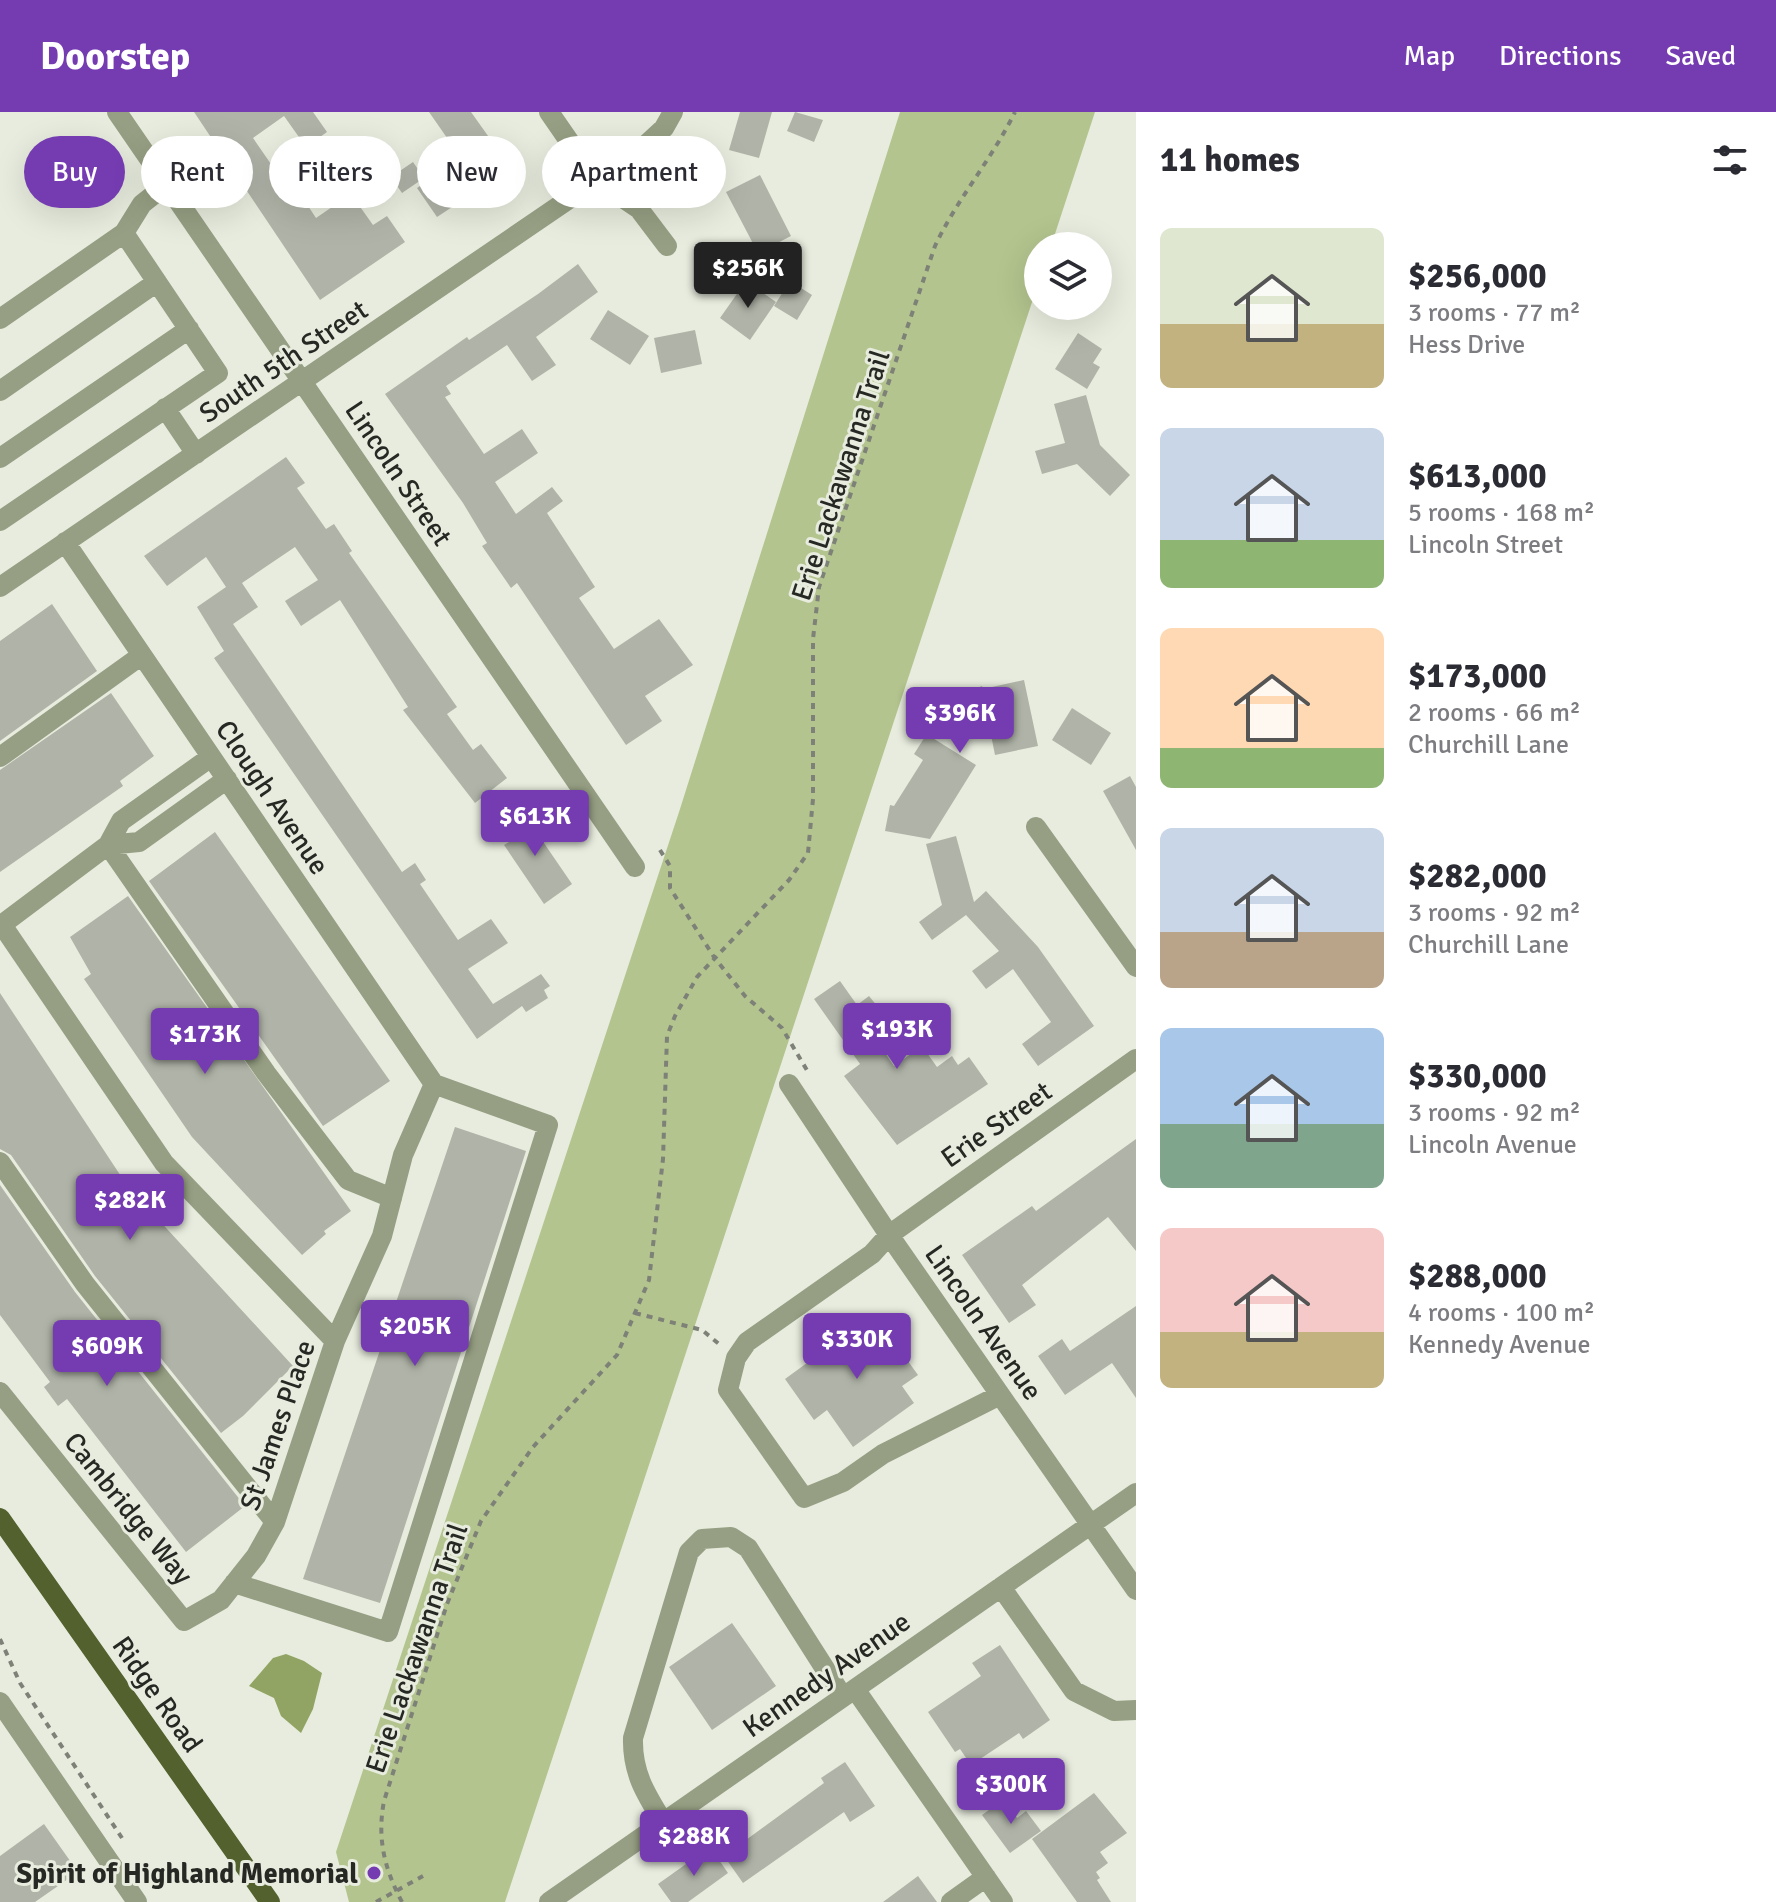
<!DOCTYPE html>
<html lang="en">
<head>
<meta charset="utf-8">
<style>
	:root { --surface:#fff; --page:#f2f2f3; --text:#2b2b33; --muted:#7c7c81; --accent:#753cb2 }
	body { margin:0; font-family:Signika,sans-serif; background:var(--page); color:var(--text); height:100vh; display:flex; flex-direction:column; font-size:30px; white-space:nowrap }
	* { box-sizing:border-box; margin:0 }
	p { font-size:26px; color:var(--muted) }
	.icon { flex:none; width:44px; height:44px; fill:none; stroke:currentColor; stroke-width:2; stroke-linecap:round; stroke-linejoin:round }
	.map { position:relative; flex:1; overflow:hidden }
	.sheet { display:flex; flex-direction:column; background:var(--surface); width:640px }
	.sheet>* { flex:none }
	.hud { position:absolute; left:24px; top:24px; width:760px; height:72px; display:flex; gap:16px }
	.fabs { position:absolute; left:1024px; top:120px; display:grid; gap:16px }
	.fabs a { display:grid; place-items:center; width:88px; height:88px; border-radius:50%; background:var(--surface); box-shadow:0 8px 32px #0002; font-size:40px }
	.price { position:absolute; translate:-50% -68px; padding:0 18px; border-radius:8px; background:var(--accent); color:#fff; font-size:26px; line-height:52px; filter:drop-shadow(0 2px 4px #0008) }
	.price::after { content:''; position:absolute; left:50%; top:48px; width:24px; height:18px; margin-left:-12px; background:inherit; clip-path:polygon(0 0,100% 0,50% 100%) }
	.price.on { background:#222; color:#fff }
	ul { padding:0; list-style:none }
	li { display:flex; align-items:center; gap:24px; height:200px; padding:0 24px }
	li span { display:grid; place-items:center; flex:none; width:224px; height:160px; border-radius:12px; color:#555 }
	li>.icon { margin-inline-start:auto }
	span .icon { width:96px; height:96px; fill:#fffc; stroke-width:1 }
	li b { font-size:34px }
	h2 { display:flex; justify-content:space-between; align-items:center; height:96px; padding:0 24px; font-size:34px }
	.tag { padding:0 28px; border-radius:36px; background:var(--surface); box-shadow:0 8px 32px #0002; font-size:28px; line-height:72px }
	.tag.on { background:var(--accent); color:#fff }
	header { display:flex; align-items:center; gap:48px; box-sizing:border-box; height:112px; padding:0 40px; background:var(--accent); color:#fff }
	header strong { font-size:38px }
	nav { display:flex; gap:44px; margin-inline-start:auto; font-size:28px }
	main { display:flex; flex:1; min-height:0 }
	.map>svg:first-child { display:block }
	.green { fill:#b3c48e }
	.water { fill:#91a463 }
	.building { fill:#b0b4a8 }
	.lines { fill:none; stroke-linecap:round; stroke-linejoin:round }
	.path { stroke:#7d8177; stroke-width:4; stroke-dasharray:6 6; stroke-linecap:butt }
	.minor { stroke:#969f83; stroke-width:20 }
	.major { stroke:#52612d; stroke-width:20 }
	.poi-dot { fill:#753cb2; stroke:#e7ecde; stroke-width:3 }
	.labels { text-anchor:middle; stroke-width:6; stroke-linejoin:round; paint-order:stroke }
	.street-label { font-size:28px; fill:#262823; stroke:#e7ecde }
	.poi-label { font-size:28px; font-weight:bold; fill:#262823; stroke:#e7ecde; text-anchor:end }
</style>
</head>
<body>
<header>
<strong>Doorstep</strong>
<nav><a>Map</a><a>Directions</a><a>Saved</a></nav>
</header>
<main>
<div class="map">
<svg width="1136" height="1790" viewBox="0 0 1136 1790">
	<rect width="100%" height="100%" fill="#e7ecde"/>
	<!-- green -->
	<path class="green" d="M900,0H1095L1051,134H1038V172L505,1790H349L336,1740L680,697Z"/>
	<!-- water -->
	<path class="water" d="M286,1542L304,1549L322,1561L313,1597L301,1621L281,1604L274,1586L249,1574L273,1546Z"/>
	<!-- building -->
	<path class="building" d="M194,0H313L327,20L306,35L284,4L253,26L273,55L289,44L304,67L295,74L316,106L351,82L373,113L387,104L405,130L320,188Z
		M429,0H471L518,66L491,84L484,74L437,105L417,76L461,46Z
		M740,0H772L759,46L729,38Z
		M795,0L823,8L814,30L787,19Z
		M413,50L424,66L402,81L391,65Z
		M760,63L791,124L758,141L726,80Z
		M578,152L598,180L536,225L556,253L532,269L507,233L446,274L451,282L445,285L484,342L522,317L538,341L495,370L516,402L552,375L563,389L547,401L595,475L579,486L614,537L659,507L693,553L645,584L662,609L626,633L517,471L511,476L482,434L487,431L463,391L385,282L467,225L469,228L538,182Z
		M746,169L776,190L750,228L720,206Z
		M790,169L812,183L797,208L774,194Z
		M608,198L649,224L630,253L590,227Z
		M695,218L702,252L661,261L654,226Z
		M1078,221L1102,237L1093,251L1100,255L1087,277L1055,257Z
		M1086,283L1100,333L1130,363L1110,384L1077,352L1042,362L1035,339L1065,331L1054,292Z
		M286,345L305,371L297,376L326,417L334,412L352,439L349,441L457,595L447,602L473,638L481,632L507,666L475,691L403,598L408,595L340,488L301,514L285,489L318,468L295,435L242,471L258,495L233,512L402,760L415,751L426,768L420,772L458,828L491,807L508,831L468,857L493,892L541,862L550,874L544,878L548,886L526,900L522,894L477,927L214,546L224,539L197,495L226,475L206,445L167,474L144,444Z
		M52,492L97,559L0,629V529Z
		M1024,568L1038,634L995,643L987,603L931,625L976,653L930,727L885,719L890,693L894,694L923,648L914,642L949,587L982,574L983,577Z
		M111,581L154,644L120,669L123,674L0,760V658Z
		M1072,596L1111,621L1091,653L1052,628Z
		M1130,664L1136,675V738L1103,679Z
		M528,699L539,715L535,718L572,772L544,792L504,733L509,730L501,718Z
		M215,720L390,969L323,1014L149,769Z
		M956,724L974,790L986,779L1038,835L1094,914L1038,954L1022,932L1051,910L1013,857L986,877L972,859L999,839L966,803L932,828L919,810L942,793L926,732Z
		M128,784L351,1099L324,1119L326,1122L302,1143L192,1025L84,867L91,862L70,825Z
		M840,869L857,893L869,884L882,900L865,912L894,954L922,934L937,955L952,944L958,953L969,945L988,972L897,1033L844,964L860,952L814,887Z
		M0,881L142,1096L145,1093L293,1254L243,1304L221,1321L95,1164L11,1043L0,1037Z
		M455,1015L526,1039L380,1491L303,1467Z
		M1136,1027V1139L1108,1105L1022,1173L1036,1193L1009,1211L962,1143L1032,1094L1036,1099Z
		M0,1073L75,1180L245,1394L186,1440L67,1287L58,1294L44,1275L50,1270L0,1203Z
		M1136,1194V1286L1112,1251L1065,1283L1038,1244L1062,1227L1070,1239Z
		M874,1202L918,1263L902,1274L914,1291L853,1335L827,1298L814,1308L785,1267Z
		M732,1511L776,1574L712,1618L669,1555Z
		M1000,1533L1050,1608L1023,1627L1019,1621L971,1653L960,1637L955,1640L928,1600L981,1564L972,1551Z
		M845,1650L875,1694L850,1710L844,1700L743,1771L724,1744L824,1671L821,1666Z
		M1094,1681L1127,1721L1100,1740L1108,1751L1096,1760L1100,1766L1097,1768L1111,1790H1077L1032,1727Z
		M1004,1687L1017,1706L1026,1699L1041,1719L1010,1741L982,1703Z
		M44,1712L78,1760L35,1790H0V1744Z
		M710,1735L728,1761L688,1790H671L658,1772Z
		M918,1764L937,1790H883Z"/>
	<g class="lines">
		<!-- path -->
		<path class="path" d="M660,738L670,754V776L714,845L745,884L782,916L808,960
			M635,1201L702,1218L719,1232
			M0,1527L20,1571L122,1726
			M376,1790L423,1764
			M402,1790C384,1756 377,1726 384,1689L447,1492L481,1409L533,1335L617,1243L649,1168L663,1047L667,924L675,904L697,865L789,768L808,741L813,687V527L819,475L935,134C957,87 992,47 1015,0"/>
		<!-- minor -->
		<path class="minor" d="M117,0L635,755
			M549,0L596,68L639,97L667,134
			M0,207L124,121
			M0,279L157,170
			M165,296L196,342
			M0,346L189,217
			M0,409L218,261L124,121L142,92L166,73
			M65,430L434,972
			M0,475L638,40L664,16L673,0
			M0,645L142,543
			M1036,715L1136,855
			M108,733L266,961L348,1068L392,1086
			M108,733L139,730L227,667
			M2,813L164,1051L335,1229
			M0,814L108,733L121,709L211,645
			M789,972L889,1123L1136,1478
			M0,1050L85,1172L275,1410
			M0,1280L184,1509L221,1488L256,1444L275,1410L335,1229L382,1124L403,1043L434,972
			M1000,1283L883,1342L843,1370L804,1386L728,1278L736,1246L747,1230L872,1142L889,1123L1136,947
			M234,1471L388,1520L548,1013L434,972
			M1001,1475L1074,1579L1114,1599L1136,1598
			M855,1577L1003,1790
			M0,1590L137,1790
			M663,1710C645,1681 632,1660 633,1626L689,1440L702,1427L731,1425L748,1436L843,1585
			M549,1790L1136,1381
			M951,1790L986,1765"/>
		<!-- major -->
		<path class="major" d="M0,1406L270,1790"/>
	</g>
	<!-- markers -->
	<circle class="poi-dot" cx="374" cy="1761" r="8"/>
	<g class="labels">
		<!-- street labels -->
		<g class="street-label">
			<text transform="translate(283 249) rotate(-34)" y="10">South 5th Street</text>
			<text transform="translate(399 361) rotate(56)" y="10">Lincoln Street</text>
			<text transform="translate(840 363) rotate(-72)" y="10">Erie Lackawanna Trail</text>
			<text transform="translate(273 685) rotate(56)" y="10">Clough Avenue</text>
			<text transform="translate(996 1012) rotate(-35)" y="10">Erie Street</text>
			<text transform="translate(984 1210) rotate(55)" y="10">Lincoln Avenue</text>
			<text transform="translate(277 1313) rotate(-71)" y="10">St James Place</text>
			<text transform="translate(129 1396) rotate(51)" y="10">Cambridge Way</text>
			<text transform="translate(416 1536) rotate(-71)" y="10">Erie Lackawanna Trail</text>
			<text transform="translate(826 1562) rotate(-35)" y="10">Kennedy Avenue</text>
			<text transform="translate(158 1582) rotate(55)" y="10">Ridge Road</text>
		</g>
		<!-- poi labels -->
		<g class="poi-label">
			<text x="358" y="1771">Spirit of Highland Memorial</text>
		</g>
	</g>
</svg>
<div class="fabs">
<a><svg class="icon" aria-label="layers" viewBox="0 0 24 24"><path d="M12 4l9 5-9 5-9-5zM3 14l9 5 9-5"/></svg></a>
</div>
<b class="price on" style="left:748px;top:198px">$256K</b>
<b class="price" style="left:960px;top:643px">$396K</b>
<b class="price" style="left:535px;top:746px">$613K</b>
<b class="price" style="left:897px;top:959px">$193K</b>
<b class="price" style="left:205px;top:964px">$173K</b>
<b class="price" style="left:130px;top:1130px">$282K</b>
<b class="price" style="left:415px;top:1256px">$205K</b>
<b class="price" style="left:857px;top:1269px">$330K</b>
<b class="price" style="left:107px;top:1276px">$609K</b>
<b class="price" style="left:1011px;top:1714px">$300K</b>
<b class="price" style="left:694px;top:1766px">$288K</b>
<div class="hud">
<a class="tag on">Buy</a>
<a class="tag">Rent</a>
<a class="tag">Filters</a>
<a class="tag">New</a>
<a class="tag">Apartment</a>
</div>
</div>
<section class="sheet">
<h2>11 homes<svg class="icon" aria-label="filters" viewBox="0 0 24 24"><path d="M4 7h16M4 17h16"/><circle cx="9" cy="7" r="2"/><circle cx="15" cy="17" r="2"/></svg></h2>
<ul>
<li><span style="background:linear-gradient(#dfe7d0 60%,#c2b280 0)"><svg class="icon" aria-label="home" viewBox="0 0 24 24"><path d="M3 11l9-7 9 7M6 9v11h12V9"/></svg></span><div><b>$256,000</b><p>3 rooms · 77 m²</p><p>Hess Drive</p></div></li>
<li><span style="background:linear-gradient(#c9d6e8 70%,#8fb573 0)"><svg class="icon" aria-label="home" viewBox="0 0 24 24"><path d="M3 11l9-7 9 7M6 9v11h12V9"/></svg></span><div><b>$613,000</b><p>5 rooms · 168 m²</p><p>Lincoln Street</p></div></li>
<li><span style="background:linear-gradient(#ffd9b3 75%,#8fb573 0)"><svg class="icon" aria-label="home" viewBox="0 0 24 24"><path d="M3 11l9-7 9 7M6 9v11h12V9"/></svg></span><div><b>$173,000</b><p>2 rooms · 66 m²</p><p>Churchill Lane</p></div></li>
<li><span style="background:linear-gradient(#c9d6e8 65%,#b9a48a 0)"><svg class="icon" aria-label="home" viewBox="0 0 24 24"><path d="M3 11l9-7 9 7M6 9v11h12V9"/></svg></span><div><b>$282,000</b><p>3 rooms · 92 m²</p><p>Churchill Lane</p></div></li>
<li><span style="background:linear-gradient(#a9c7e8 60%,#7fa58c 0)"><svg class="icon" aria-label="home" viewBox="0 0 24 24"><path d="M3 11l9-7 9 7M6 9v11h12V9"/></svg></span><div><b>$330,000</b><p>3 rooms · 92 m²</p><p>Lincoln Avenue</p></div></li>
<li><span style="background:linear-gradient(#f6c9c9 65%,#c2b280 0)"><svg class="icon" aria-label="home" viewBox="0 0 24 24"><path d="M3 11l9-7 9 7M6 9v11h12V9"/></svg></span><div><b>$288,000</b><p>4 rooms · 100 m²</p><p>Kennedy Avenue</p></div></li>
</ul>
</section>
</main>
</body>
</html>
